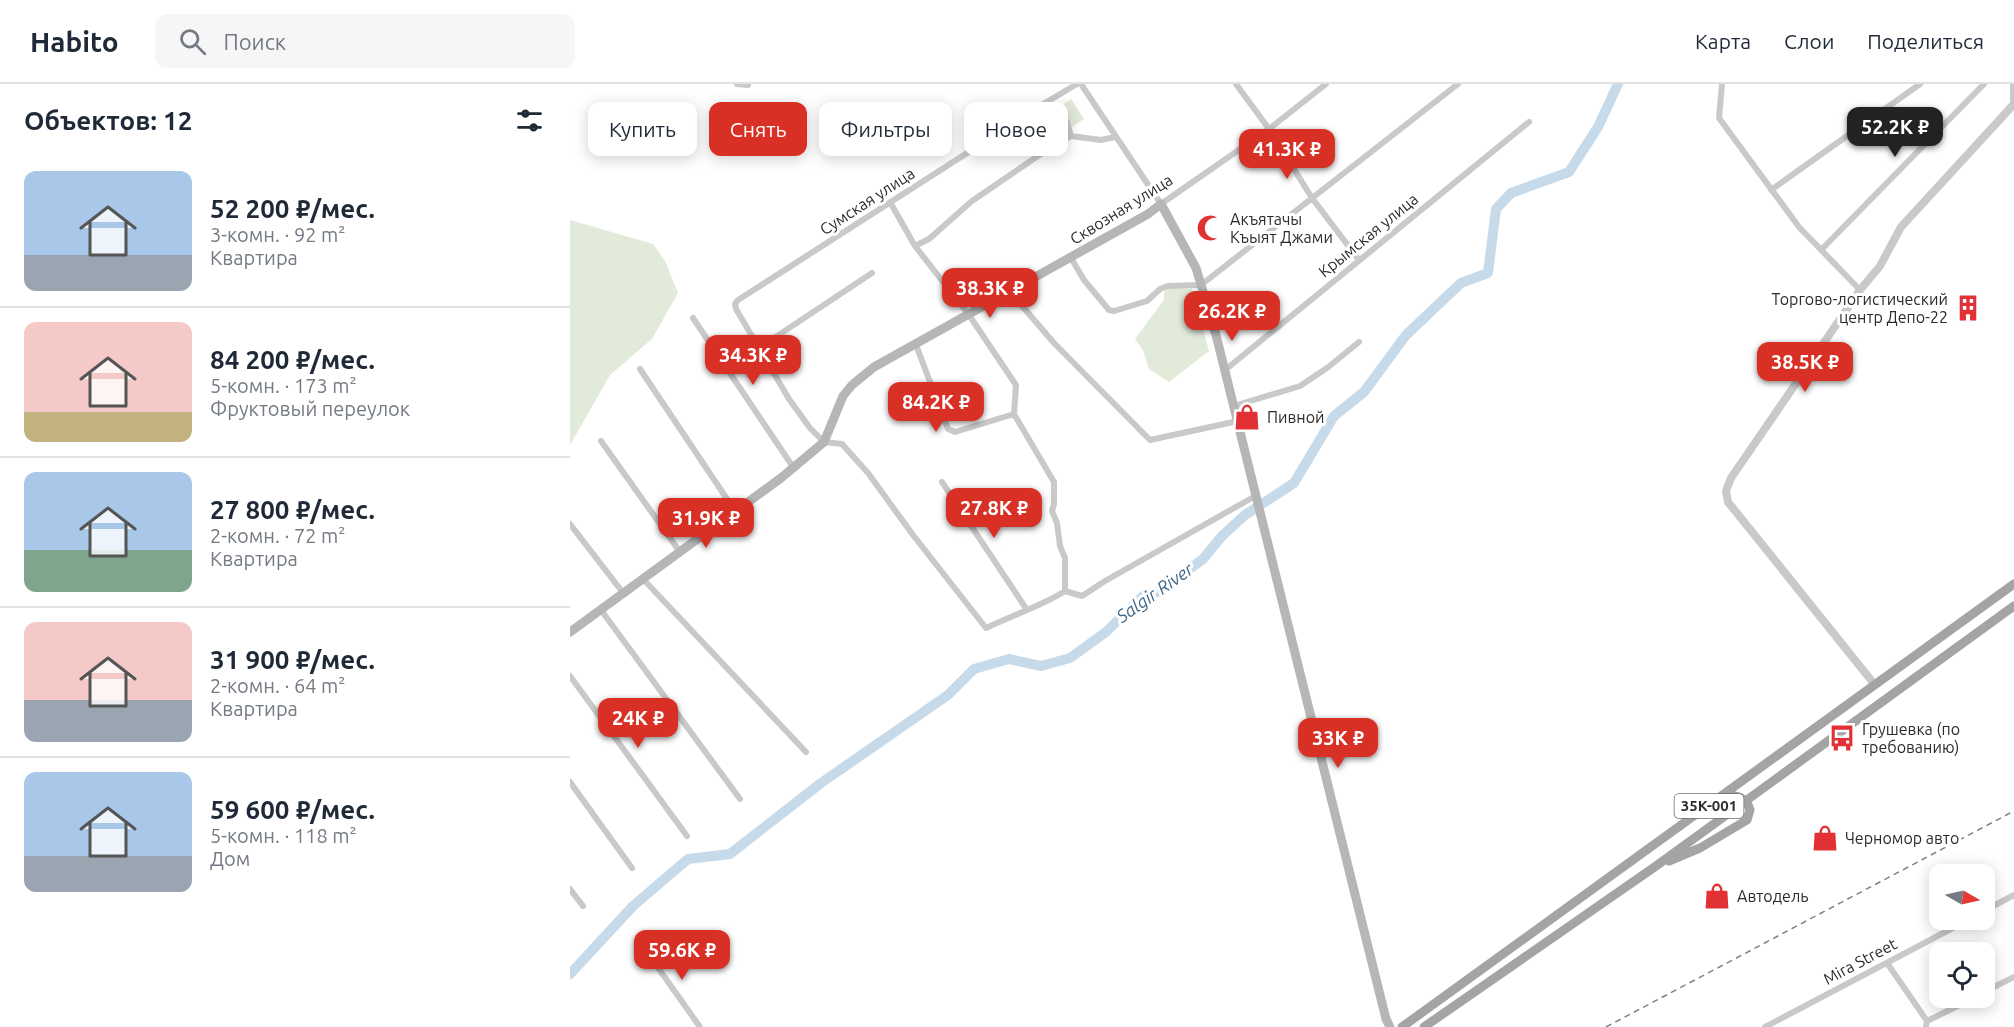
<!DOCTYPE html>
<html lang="ru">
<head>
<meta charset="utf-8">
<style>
	:root { --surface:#fff; --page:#f6f6f7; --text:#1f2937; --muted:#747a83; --line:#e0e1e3; --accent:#d93025 }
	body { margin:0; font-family:Ubuntu,sans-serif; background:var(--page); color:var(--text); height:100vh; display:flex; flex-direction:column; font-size:22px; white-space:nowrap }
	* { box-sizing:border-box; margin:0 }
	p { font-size:20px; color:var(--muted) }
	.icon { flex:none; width:33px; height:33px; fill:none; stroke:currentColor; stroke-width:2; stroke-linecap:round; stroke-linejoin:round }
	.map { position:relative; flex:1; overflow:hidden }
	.side { display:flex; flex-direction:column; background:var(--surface); width:570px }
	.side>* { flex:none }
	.guide { position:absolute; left:18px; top:18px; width:570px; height:54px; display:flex; gap:12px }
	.needle { width:39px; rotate:99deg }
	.tools { position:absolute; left:1359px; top:780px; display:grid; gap:12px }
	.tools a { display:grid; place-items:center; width:66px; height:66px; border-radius:12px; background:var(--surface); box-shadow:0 3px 15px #0003; font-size:30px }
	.price { position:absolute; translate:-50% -51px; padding:0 14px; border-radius:12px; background:var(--accent); color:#fff; font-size:20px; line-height:39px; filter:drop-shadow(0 2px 3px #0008) }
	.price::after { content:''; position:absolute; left:50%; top:36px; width:18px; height:14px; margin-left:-9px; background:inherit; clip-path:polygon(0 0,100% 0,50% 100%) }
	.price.current { background:#222; color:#fff }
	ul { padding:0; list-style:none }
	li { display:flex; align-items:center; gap:18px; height:150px; padding:0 24px }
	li+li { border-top:2px solid var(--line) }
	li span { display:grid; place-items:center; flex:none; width:168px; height:120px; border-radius:12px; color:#555 }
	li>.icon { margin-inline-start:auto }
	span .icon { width:72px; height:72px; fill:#fffc; stroke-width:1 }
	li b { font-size:26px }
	h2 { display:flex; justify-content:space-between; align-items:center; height:72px; padding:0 24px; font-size:26px }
	.pill { padding:0 21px; border-radius:12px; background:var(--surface); box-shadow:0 3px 15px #0003; font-size:21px; line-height:54px }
	.pill.current { background:var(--accent); color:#fff }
	header { display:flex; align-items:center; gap:36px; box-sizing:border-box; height:84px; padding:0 30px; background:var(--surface); border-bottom:2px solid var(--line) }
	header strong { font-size:28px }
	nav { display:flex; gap:33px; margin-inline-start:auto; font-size:21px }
	.search { width:420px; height:54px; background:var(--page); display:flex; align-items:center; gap:15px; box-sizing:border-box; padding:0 21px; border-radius:12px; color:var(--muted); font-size:22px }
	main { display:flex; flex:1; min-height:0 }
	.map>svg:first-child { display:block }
	.green { fill:#e2eada }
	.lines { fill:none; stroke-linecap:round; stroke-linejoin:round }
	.river { stroke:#c6daea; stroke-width:10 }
	.minor { stroke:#c9c9c9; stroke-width:6 }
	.tertiary { stroke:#c9c9c9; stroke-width:8 }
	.secondary { stroke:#b6b6b6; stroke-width:9 }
	.primary { stroke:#a4a4a4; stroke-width:9 }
	.rail { stroke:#818181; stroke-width:1.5; stroke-dasharray:6 4.5; stroke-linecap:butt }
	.labels { text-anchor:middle; stroke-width:6; stroke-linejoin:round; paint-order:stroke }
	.shield { fill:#fff; stroke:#6b6b6b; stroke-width:1.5 }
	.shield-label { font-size:15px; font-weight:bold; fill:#2c2c2c }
	.street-label { font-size:16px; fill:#2c2c2c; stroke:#fff }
	.poi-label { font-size:16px; fill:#2c2c2c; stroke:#fff; text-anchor:start }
	.water-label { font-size:18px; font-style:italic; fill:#3d698c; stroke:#fff }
</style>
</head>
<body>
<header>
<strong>Habito</strong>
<div class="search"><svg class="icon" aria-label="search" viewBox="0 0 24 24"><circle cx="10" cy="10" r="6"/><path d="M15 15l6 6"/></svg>Поиск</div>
<nav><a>Карта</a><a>Слои</a><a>Поделиться</a></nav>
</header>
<main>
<section class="side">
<h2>Объектов: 12<svg class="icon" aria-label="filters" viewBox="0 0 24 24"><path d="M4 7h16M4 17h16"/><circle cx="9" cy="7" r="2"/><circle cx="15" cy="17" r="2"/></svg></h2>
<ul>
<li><span style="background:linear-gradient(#a9c7e8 70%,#9aa5b1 0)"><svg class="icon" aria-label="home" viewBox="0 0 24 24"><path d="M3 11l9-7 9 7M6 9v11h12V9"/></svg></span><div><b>52 200 ₽/мес.</b><p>3-комн. · 92 m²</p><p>Квартира</p></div></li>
<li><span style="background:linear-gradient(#f6c9c9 75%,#c2b280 0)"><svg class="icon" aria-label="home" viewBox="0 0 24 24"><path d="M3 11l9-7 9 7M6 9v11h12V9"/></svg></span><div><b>84 200 ₽/мес.</b><p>5-комн. · 173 m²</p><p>Фруктовый переулок</p></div></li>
<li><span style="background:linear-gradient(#a9c7e8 65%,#7fa58c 0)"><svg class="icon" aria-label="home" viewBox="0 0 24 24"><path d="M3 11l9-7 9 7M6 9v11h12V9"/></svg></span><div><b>27 800 ₽/мес.</b><p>2-комн. · 72 m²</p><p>Квартира</p></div></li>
<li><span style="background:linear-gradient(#f6c9c9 65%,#9aa5b1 0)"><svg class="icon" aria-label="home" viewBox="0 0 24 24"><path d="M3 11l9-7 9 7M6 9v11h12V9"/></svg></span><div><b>31 900 ₽/мес.</b><p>2-комн. · 64 m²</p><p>Квартира</p></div></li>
<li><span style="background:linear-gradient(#a9c7e8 70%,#9aa5b1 0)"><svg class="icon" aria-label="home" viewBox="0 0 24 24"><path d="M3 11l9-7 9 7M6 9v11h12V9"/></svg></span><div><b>59 600 ₽/мес.</b><p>5-комн. · 118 m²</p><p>Дом</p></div></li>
</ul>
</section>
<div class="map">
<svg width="1444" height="943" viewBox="0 0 1444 943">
	<rect width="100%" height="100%" fill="#fff"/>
	<!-- green -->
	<path class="green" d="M501,15L514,35L502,43L489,23Z
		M0,136L83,160L95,177L108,209L82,255L40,291L0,361Z
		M598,204L622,205L639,267L599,298L579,285L573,266L565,255L594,216V208Z"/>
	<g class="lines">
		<!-- river -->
		<path class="river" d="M0,890L63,822L118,775L160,770L251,699L378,611L404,585L439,575L471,582L500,574L536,548L573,512L590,507L633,475L652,452L675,431L724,399L764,332L794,308L836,251L891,199L918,189L926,125L941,109L999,88L1028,43L1048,0"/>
		<!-- minor -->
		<path class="minor" d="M167,0L178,1
			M507,0L475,19L168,216L165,220L166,225L219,315L240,344L254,358L272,360L298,389L343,451L416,544C442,531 470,523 495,507L512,512L535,497L687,411
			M511,0L591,120L699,45L756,0
			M666,0L699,45L742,114L789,176
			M1152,0L1149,34L1229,143L1290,206
			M1443,0V21
			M475,19L497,38L501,52
			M1201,106L1350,0
			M320,118L345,162L399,231L446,301L444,330L484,398V420L482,427L487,439L490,462L495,474V507
			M345,162L359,155L402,117L487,59L501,52L531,56L545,53
			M1252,165L1414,0
			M501,174L514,196L539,226L544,227L577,217L590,205L598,202L631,201L888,0
			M440,208L484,259L580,356L668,337
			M123,234L223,383
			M346,261L378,345L385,348L444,330
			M189,264L302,189
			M70,285L165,427
			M655,286L959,38
			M664,322L730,302L757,284L789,258
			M31,357L110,468
			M372,398L457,526
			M0,440L54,510
			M73,495L236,668
			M31,526L170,715
			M0,592L117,752
			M0,698L62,784
			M0,805L13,822
			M1414,827L1444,811
			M74,864L130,943
			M1317,879L1357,937L1356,943
			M1414,908L1444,893
			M1357,937L1404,914
			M1195,943L1398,836"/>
		<!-- tertiary -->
		<path class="tertiary" d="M1305,601L1158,418L1156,407L1161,394L1290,206L1310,182L1331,143L1444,20"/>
		<!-- secondary -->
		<path class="secondary" d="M0,548L211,394L254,358L273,312L282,301L304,283L578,130L591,120L626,184L646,251L816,935L820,943"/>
		<!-- primary -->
		<path class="primary" d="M1099,777L1130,764L1177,736L1180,726C1176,713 1167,711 1154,711
			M832,943L1444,500
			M854,943L1086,782L1444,522"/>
		<!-- rail -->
		<path class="rail" d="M1036,943L1444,727"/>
	</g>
	<!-- icons -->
	<defs>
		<g id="mosque-bare" transform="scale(2.07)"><path d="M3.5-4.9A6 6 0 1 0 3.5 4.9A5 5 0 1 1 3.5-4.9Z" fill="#e13134" stroke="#fff" stroke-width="2.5" paint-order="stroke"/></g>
		<g id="building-bare" transform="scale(2.07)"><path d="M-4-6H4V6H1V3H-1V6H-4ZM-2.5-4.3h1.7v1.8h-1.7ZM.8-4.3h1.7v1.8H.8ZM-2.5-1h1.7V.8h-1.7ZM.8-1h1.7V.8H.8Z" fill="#e13134" stroke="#fff" stroke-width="2.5" paint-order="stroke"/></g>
		<g id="shop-bare" transform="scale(2.07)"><path d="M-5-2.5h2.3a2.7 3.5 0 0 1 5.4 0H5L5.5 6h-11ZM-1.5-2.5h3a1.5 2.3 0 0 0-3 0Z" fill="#e13134" stroke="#fff" stroke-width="2.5" paint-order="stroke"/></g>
		<g id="bus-bare" transform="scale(2.07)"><path d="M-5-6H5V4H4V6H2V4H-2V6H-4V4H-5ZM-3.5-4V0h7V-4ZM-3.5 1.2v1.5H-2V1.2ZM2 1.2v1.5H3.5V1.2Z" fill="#e13134" stroke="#fff" stroke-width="2.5" paint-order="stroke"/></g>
	</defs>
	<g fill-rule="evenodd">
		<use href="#mosque-bare" x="640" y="144"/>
		<use href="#building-bare" x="1398" y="224"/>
		<use href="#shop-bare" x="677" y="333"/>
		<use href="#bus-bare" x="1272" y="654"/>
		<use href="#shop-bare" x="1255" y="754"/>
		<use href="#shop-bare" x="1147" y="812"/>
	</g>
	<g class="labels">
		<!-- shield labels -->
		<rect class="shield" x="1104.5" y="710" width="69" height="24" rx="4.5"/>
		<g class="shield-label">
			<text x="1139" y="727">35К-001</text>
		</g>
		<!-- street labels -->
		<g class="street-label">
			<text transform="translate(297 117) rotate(-33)" y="6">Сумская улица</text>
			<text transform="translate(551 125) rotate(-32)" y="6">Сквозная улица</text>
			<text transform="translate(798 151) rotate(-39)" y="6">Крымская улица</text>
			<text transform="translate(1290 877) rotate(-28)" y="6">Mira Street</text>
		</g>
		<!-- poi labels -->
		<g class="poi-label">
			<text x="660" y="141">Акъятачы<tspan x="660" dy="18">Къыят Джами</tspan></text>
			<text x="1378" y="221" text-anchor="end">Торгово-логистический<tspan x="1378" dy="18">центр Депо-22</tspan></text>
			<text x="697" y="339">Пивной</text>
			<text x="1292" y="651">Грушевка (по<tspan x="1292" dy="18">требованию)</tspan></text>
			<text x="1275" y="760">Черномор авто</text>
			<text x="1167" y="818">Автодель</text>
		</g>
		<!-- water labels -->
		<g class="water-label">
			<text transform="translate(585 509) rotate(-35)" y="6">Salgir River</text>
		</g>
	</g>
</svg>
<div class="tools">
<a><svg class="needle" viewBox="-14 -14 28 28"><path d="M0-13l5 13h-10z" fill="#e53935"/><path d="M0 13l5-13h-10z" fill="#747a83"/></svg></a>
<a><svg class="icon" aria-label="locate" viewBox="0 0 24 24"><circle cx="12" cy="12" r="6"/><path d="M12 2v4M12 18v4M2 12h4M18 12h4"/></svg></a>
</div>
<b class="price current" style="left:1325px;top:74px">52.2K ₽</b>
<b class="price" style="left:717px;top:96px">41.3K ₽</b>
<b class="price" style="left:420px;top:235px">38.3K ₽</b>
<b class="price" style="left:662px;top:258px">26.2K ₽</b>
<b class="price" style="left:183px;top:302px">34.3K ₽</b>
<b class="price" style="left:1235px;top:309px">38.5K ₽</b>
<b class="price" style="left:366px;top:349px">84.2K ₽</b>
<b class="price" style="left:424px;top:455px">27.8K ₽</b>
<b class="price" style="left:136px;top:465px">31.9K ₽</b>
<b class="price" style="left:68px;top:665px">24K ₽</b>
<b class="price" style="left:768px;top:685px">33K ₽</b>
<b class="price" style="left:112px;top:897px">59.6K ₽</b>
<div class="guide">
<a class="pill">Купить</a>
<a class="pill current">Снять</a>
<a class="pill">Фильтры</a>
<a class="pill">Новое</a>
</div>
</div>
</main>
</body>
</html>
